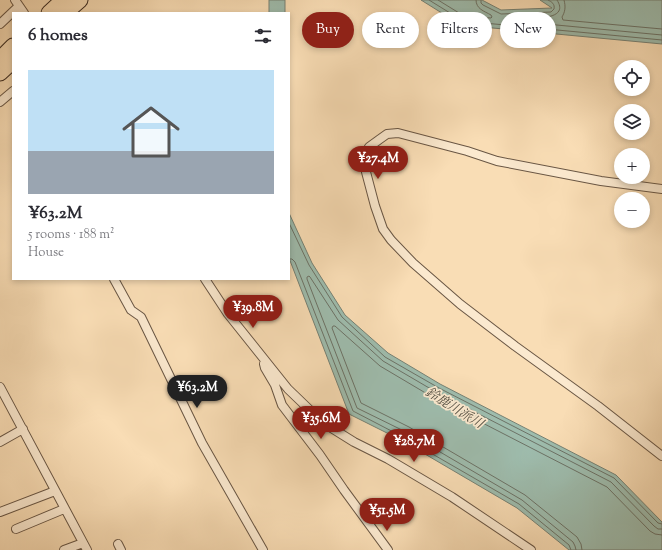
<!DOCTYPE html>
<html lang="en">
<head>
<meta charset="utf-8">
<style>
	:root { --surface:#fff; --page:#f7f7f7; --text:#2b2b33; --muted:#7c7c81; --accent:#8f2418 }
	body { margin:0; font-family:"Sorts Mill Goudy","Noto Serif JP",serif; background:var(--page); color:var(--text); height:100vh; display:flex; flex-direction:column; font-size:15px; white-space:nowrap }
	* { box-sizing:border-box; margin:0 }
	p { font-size:13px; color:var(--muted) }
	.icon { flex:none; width:22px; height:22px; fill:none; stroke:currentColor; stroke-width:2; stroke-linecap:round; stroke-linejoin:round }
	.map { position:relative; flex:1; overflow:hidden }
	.details { position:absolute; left:12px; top:12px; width:278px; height:268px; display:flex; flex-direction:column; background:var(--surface); border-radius:0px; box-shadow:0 2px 6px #0003 }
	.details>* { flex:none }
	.banner { position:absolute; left:302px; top:12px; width:300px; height:36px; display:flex; gap:8px }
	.controls { position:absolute; left:614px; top:60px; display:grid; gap:8px }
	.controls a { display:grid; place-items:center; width:36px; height:36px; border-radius:50%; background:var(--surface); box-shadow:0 2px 6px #0003; font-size:20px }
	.price { position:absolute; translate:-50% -34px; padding:0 9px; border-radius:14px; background:var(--accent); color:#fff; font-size:13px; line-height:26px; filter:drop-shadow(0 1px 2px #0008) }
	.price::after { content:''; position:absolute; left:50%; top:24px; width:12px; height:9px; margin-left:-6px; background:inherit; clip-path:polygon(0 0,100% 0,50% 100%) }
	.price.selected { background:#222; color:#fff }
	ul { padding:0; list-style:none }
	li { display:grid; align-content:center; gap:8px; height:212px; padding:0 16px }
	li span { display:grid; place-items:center; height:124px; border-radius:0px; color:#555 }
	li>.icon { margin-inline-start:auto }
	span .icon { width:72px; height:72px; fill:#fffc; stroke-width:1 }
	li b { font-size:17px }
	h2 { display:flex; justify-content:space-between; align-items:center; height:48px; padding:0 16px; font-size:17px }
	.tag { padding:0 14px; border-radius:18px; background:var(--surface); box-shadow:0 2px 6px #0003; font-size:14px; line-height:36px }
	.tag.selected { background:var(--accent); color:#fff }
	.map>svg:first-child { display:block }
	.water { fill:#9ebcad; stroke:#768174 }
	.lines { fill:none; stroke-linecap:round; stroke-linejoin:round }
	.shore { stroke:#6c7266; stroke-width:1 }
	.street-casing { stroke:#695644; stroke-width:10 }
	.highway-casing { stroke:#39291f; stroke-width:17 }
	.street { stroke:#fbe9cf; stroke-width:8 }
	.highway { stroke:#f9ddb5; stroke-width:15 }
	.labels { text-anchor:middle; stroke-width:3.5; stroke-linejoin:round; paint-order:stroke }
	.water-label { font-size:13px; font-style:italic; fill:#524e42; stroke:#fbe9cf }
</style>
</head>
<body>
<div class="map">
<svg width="662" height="550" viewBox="0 0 662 550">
	<rect width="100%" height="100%" fill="#f9ddb5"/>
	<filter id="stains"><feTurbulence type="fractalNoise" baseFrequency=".005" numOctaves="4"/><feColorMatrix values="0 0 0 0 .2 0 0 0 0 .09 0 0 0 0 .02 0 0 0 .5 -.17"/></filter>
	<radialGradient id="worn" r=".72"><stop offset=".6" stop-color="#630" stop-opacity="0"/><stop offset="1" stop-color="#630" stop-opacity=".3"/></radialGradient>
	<!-- water -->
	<path class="water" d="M269,0H285V13H269Z
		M421,0H482L501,10L552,8L540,0H662V44L461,25Z
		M289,213L312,263L345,315L388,353L440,384L616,475L662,522V550H569L517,508L401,440L349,414L289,258Z"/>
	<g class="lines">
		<!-- shore -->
		<path class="shore" d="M429,0L463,21L662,40
			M438,0L464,16L491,18L492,17L491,15C484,11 476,9 476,0
			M481,0V3L483,5L501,14L551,12L554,9C555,4 552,2 548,0
			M557,0C570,20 535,18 525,18L523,19V21L525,22L662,35
			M564,0C566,7 565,12 562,17L563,20L662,29
			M289,223L309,265L342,317L385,357L439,388L614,478L658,523L662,524
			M289,259H292L295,262L353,411L403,437L519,504L569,545L571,550
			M576,550L575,546L573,542L522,500L406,432L357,408L307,279V277L309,276L310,277L338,320L383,361L436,392L611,482L654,526L658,529H662
			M582,550L581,544L577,537L525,495L409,427L361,403L332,328L333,326H335L380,366L434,398L607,487L650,531L655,534L662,535"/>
		<!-- street casing -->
		<g class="street-casing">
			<path id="street" d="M15,0L24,13
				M0,24L19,6
				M0,102L13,91
				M662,189L601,181L497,161L467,151L398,133L387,134L380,139L369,147L364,158L366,172L375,206L383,229L391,240L413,263L460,304L515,346L598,406L662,456
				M114,279L131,310L141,317L202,443L263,550
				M205,279L228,314L288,389L315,415L330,427L354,442L388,459L452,497L531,550
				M264,364L265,368L275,385L282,405L320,455L344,490L388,550
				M0,387L87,550
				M0,442L23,429
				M0,512L55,491
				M16,529L64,509
				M118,544L121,550
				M64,550L83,543"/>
		</g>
		<!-- highway casing -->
		<g class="highway-casing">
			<path id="highway" d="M49,13L63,0
				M65,13L80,0
				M0,59L13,46
				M0,73L13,61"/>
		</g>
		<!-- street -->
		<use href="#street" class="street"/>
		<!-- highway -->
		<use href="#highway" class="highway"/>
	</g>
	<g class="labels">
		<!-- water labels -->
		<g class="water-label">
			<text transform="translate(455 407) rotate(32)" y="5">鈴鹿川派川</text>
		</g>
	</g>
	<rect width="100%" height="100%" filter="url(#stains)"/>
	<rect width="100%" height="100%" fill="url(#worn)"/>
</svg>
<div class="controls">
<a><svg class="icon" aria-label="locate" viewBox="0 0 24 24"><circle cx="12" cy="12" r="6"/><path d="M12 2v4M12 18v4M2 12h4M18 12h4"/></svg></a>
<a><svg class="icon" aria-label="layers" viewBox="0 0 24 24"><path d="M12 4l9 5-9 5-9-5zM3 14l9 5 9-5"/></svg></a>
<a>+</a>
<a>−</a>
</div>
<b class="price" style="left:378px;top:180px">¥27.4M</b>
<b class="price" style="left:253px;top:329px">¥39.8M</b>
<b class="price selected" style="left:197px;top:409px">¥63.2M</b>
<b class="price" style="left:321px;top:440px">¥35.6M</b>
<b class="price" style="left:414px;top:463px">¥28.7M</b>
<b class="price" style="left:387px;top:532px">¥51.5M</b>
<div class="banner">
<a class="tag selected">Buy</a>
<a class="tag">Rent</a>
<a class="tag">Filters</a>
<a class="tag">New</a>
</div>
<section class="details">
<h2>6 homes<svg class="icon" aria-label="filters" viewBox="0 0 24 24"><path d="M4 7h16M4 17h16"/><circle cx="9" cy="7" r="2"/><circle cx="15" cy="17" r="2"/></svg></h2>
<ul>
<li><span style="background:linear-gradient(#bfe0f5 65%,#9aa5b1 0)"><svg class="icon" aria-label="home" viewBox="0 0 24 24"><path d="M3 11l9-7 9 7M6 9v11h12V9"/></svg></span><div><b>¥63.2M</b><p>5 rooms · 188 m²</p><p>House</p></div></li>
</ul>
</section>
</div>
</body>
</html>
